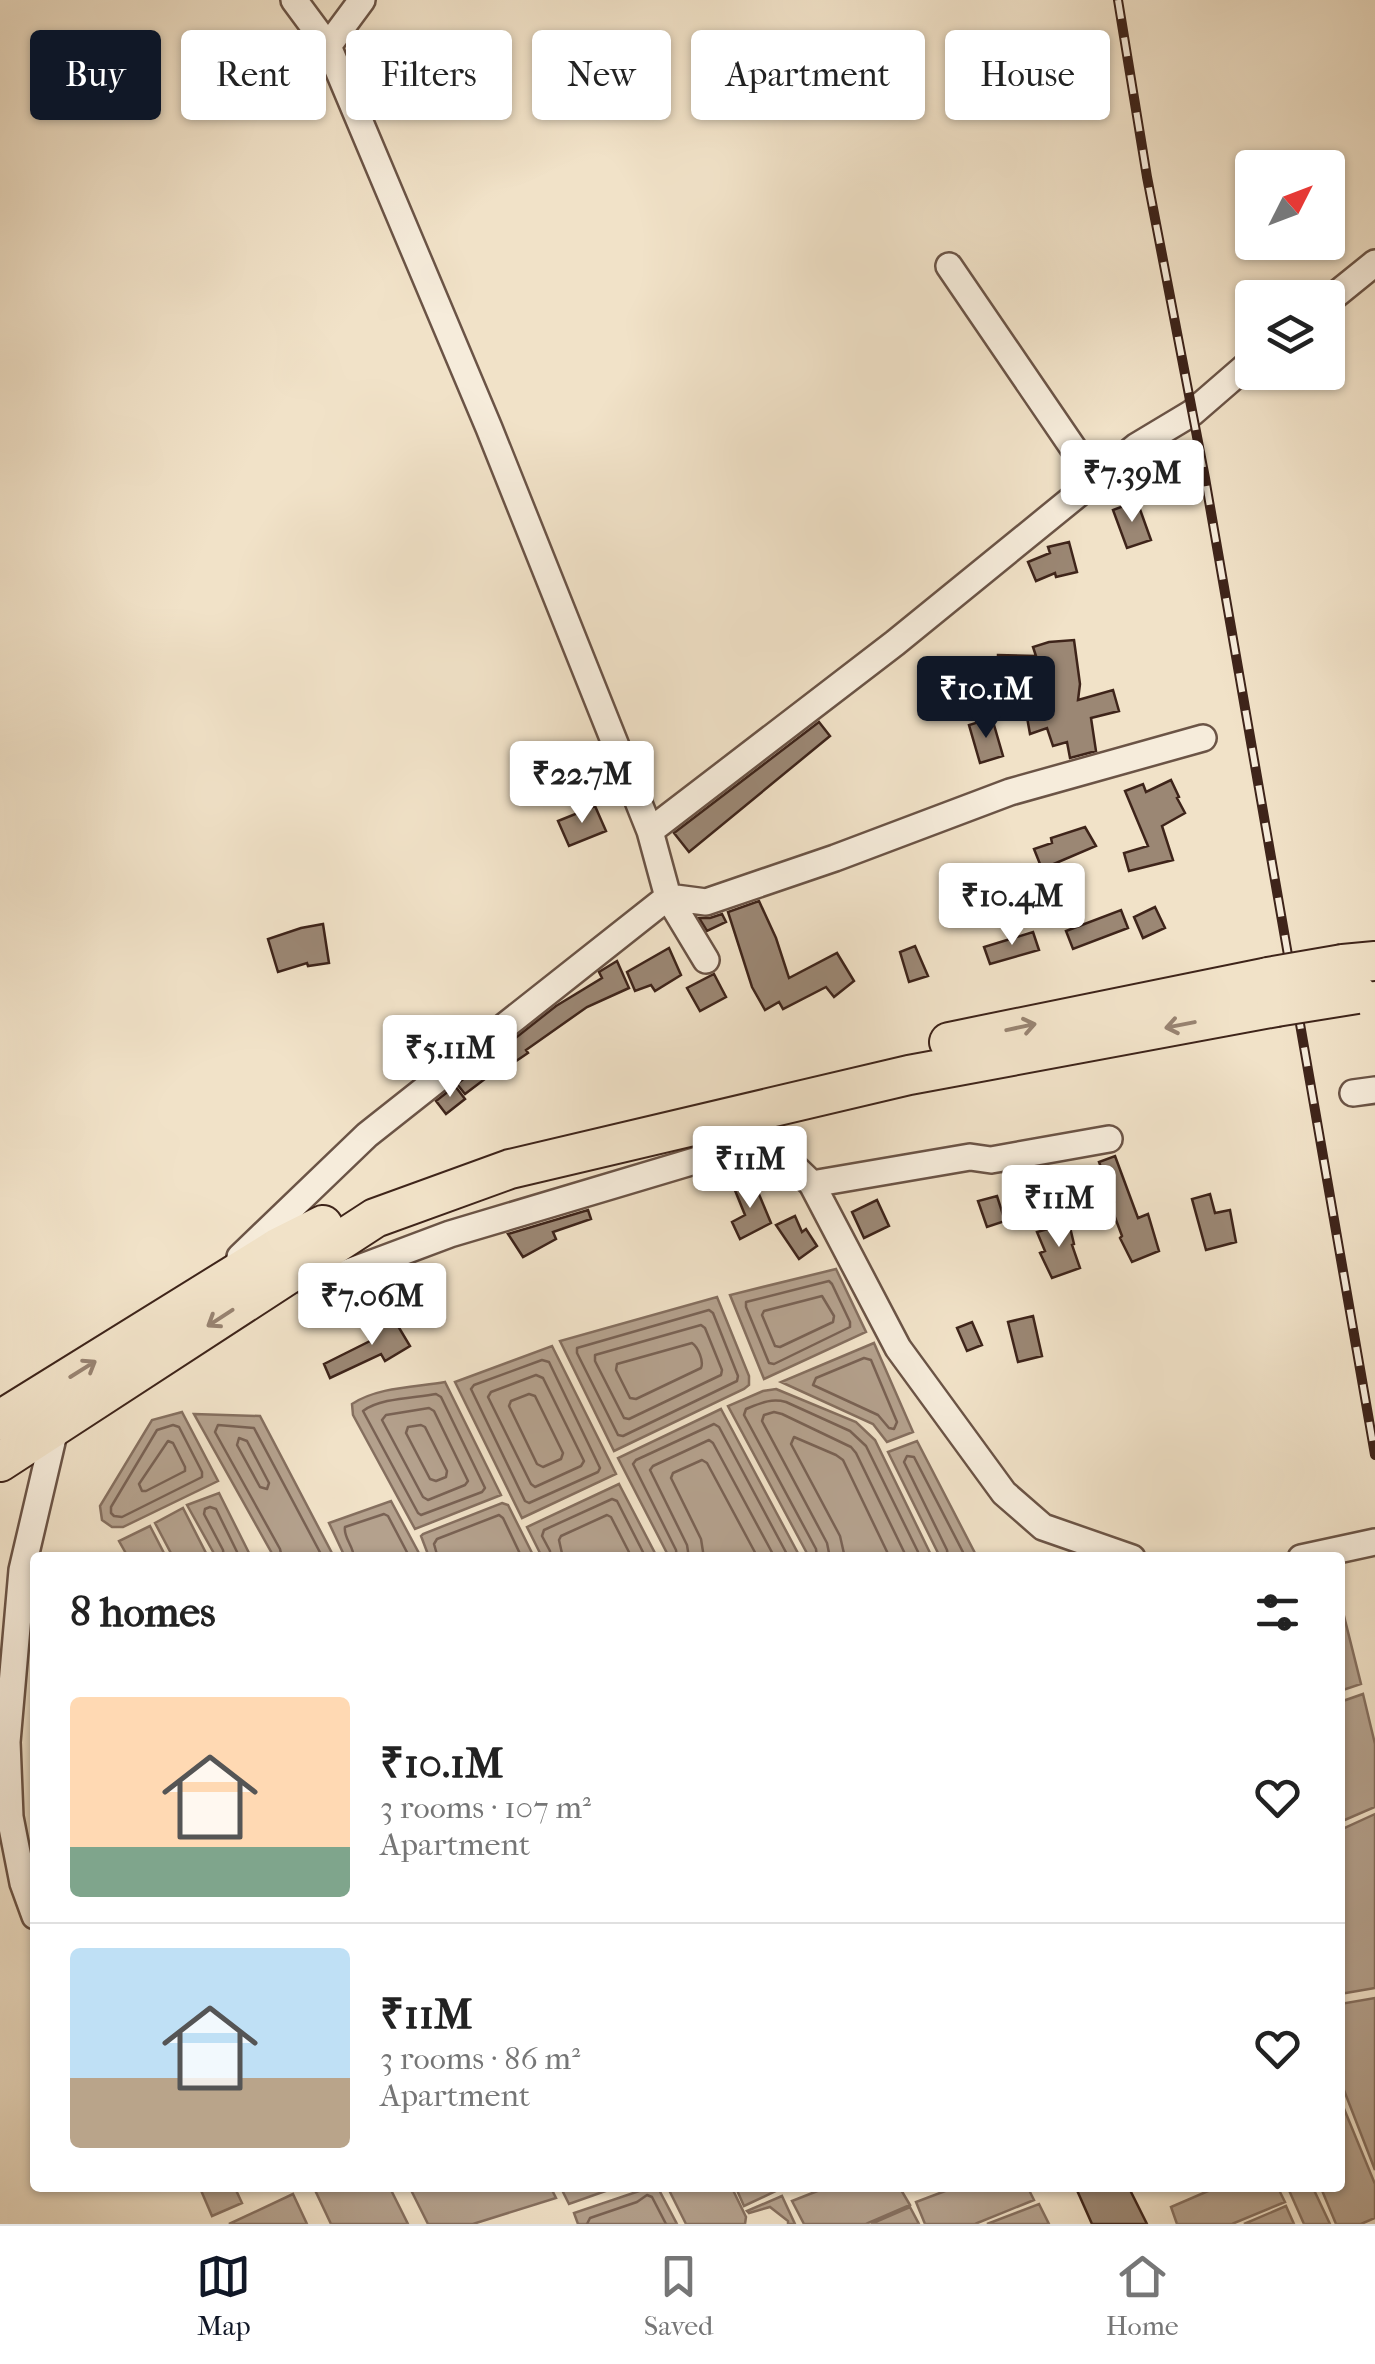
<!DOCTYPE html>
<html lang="en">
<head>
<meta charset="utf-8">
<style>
	:root { --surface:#fff; --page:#f6f6f6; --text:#222; --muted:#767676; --line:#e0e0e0; --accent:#111827 }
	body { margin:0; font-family:"IM FELL French Canon",serif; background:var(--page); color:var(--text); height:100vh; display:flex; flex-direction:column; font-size:38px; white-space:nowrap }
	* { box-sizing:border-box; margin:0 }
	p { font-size:32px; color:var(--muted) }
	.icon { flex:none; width:55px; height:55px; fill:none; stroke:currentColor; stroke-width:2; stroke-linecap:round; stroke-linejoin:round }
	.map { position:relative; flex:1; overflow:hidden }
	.drawer { position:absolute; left:30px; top:1552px; width:1315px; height:640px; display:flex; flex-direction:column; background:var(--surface); border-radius:10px; box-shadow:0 2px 8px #0004 }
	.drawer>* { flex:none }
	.banner { position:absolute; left:30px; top:30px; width:1315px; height:90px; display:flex; gap:20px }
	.needle { width:65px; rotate:48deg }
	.tools { position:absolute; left:1235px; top:150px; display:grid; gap:20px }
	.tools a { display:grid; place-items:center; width:110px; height:110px; border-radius:10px; background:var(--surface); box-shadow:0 2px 8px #0004; font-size:50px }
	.price { position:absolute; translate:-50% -85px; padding:0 22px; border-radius:10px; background:#fff; color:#222; font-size:32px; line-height:65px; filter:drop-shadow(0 2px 5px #0008) }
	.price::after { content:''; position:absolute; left:50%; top:60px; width:30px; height:22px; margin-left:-15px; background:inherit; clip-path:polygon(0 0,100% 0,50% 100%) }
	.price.on { background:var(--accent); color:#fff }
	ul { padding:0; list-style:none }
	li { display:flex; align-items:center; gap:30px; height:250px; padding:0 40px }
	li+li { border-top:2px solid var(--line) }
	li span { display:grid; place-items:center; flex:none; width:280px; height:200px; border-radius:10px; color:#555 }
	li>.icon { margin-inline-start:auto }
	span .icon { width:120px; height:120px; fill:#fffc; stroke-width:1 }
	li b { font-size:42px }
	h2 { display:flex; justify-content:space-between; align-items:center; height:120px; padding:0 40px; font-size:42px }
	.pill { padding:0 35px; border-radius:10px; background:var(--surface); box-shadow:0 2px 8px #0004; font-size:35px; line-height:90px }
	.pill.on { background:var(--accent); color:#fff }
	.dock { display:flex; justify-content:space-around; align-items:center; height:140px; border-top:2px solid var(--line); background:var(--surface); font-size:28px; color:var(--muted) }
	.dock a { display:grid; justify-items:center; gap:5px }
	.dock .on { color:var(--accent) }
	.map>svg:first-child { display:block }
	.water { fill:#b4a18d; stroke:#856f5f; stroke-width:2.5 }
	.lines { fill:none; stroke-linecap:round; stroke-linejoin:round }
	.shore { stroke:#796254; stroke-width:2.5 }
	.building { fill:#9b8774; stroke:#3e241a; stroke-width:2.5 }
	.street-casing { stroke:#6b5446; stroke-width:30 }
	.primary-casing { stroke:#3e241a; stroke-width:42 }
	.street { stroke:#f6ecdb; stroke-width:25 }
	.primary { stroke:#f1e2c8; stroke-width:38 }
	.rail-casing { stroke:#3e241a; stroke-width:10 }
	.rail { stroke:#f6ecdb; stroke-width:6; stroke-dasharray:19; stroke-linecap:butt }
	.primary-bridge-casing { stroke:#3e241a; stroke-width:42; stroke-linecap:butt }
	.primary-bridge { stroke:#f1e2c8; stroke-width:38 }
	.oneway { stroke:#988371 }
</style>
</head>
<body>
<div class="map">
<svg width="1375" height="2224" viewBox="0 0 1375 2224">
	<rect width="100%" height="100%" fill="#f1e2c8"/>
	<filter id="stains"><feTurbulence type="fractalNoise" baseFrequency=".002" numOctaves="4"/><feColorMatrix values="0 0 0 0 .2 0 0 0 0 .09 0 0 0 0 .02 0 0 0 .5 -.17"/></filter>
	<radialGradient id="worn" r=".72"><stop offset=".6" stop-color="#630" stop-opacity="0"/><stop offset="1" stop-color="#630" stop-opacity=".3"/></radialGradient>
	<!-- water -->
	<path class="water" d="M836,1269L866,1332L764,1379L730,1295Z
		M717,1297L749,1376V1385L744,1389L614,1451L560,1341Z
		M874,1343L913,1432L887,1442L873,1424L781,1382Z
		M552,1346L616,1474L522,1518L455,1382Z
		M445,1382L501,1495L415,1529L353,1415L352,1404C377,1387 416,1387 445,1382Z
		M776,1389L856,1422L875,1440L932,1557H809L728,1406L763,1391Z
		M721,1409L800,1557H669L618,1458Z
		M182,1412L218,1481L123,1527H112L102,1520L100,1506L152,1420Z
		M194,1414L260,1416L334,1557H274Z
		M917,1441L977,1557H940L888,1452Z
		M619,1484L657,1557H542L527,1527Z
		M219,1493L251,1557H216L187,1505Z
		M391,1501L421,1557H345L329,1523Z
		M502,1503L508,1505L534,1557H429L421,1536L423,1534Z
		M183,1508L208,1557H173L155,1523Z
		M150,1526L166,1557H128L119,1541Z
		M1340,1600L1361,1684L1340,1691Z
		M1363,1694L1375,1744V1807L1340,1822V1702Z
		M1375,1814V1988L1340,1994V1830Z
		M1375,1998V2170L1340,2080V2004Z
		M1340,2099L1375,2184V2218L1361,2224H1336L1321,2188H1340Z
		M200,2188H235L242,2203L212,2216Z
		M314,2188H390L408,2224H331Z
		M410,2188H551L556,2198L473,2224H428Z
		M561,2188H614L569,2204Z
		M648,2188H658L677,2224H578L574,2213Z
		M668,2188H732L746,2217L745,2224H686Z
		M736,2188H777L778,2190L744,2206Z
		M825,2188H900L910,2205L866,2224H804L792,2201Z
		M953,2188H1028L1034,2200L975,2224H925L916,2202Z
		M1215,2188H1278L1285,2202L1232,2224H1177L1171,2207Z
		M1288,2188H1313L1330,2224H1304Z
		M293,2194L307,2224H229Z
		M782,2196L795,2224H788V2221L770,2207L749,2213L747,2211Z
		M1039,2204L1049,2224H987Z
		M1286,2206L1294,2224H1244Z
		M910,2207L919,2224H871Z"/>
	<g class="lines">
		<!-- shore -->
		<path class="shore" d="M829,1281L832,1284L850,1322V1327L774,1364L769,1363L746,1307V1302Z
			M822,1296L834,1316L833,1322L780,1347L775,1346L762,1315L764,1311Z
			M709,1310L713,1313L738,1376L737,1381L623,1436L618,1435L577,1353V1348Z
			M701,1325L705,1328L722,1370L721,1375L629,1419L624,1418L595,1361V1355Z
			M692,1343C698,1347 704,1361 701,1368L636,1399L630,1398L616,1370L617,1364Z
			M864,1358L871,1360L897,1422L894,1429L889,1428L878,1415L813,1385L816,1378Z
			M542,1360L549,1362L600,1468L598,1472L529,1503L525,1501L471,1389L474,1385Z
			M536,1375L543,1378L584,1461L581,1466L535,1487L531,1484L488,1397L491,1392Z
			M436,1394L441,1397L485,1488L482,1492L421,1515L418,1513L363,1411C380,1398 414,1398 436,1394Z
			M529,1394L535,1396L563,1453L561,1459L543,1467L537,1464L509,1406L511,1401Z
			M429,1408L434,1411L468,1481L465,1485L428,1500L423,1497L382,1420L386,1415Z
			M173,1425L179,1427L202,1472V1477L122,1517L114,1516L111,1513V1507L157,1430Z
			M421,1425L425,1427L447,1471L446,1477L436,1481L430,1479L406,1433L408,1427Z
			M239,1438L247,1441L269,1483L267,1489L260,1487L237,1445Z
			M168,1441L173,1443L185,1467V1471L146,1491H142L139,1484Z
			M224,1558L223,1550L204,1514L205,1509L210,1507L216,1509L240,1558
			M282,1558L280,1549L215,1432L218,1425L254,1428L323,1558
			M354,1558C354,1547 343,1537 345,1527L384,1514L388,1516L410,1558
			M438,1558L434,1544L437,1539L499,1515L503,1518L522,1558
			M550,1558V1551L542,1536L544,1530L612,1499L617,1501L646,1558
			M563,1558L559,1540L561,1536L607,1515L611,1517L632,1558
			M677,1558L676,1550L633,1464L636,1460L714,1424L719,1427L789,1558
			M689,1558L687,1545L650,1470L653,1466L709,1440L713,1443L775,1558
			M704,1558L701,1539L671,1478L673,1473L702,1460L707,1463L758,1558
			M817,1558L816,1549L744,1415L746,1409C761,1403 771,1398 786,1402L850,1431L866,1446L921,1558
			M830,1558L827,1543L762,1421L764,1415L774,1412L782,1414L851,1447L856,1453L907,1558
			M845,1558L840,1536L791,1444L794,1437L836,1455L843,1460L890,1558
			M948,1558L947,1550L904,1462L907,1456L914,1457L966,1558
			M587,2224L590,2218L637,2202L647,2195L652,2197L666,2224"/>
	</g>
	<!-- building -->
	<path class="building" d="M1137,501L1151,540L1127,548L1113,510Z
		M1069,542L1077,572L1056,577L1055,573L1036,581L1028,562L1050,553L1048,547Z
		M1074,640L1080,684L1078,700L1113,690L1119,711L1091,718L1096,751L1070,758L1067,742L1053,746L1047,728L1030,734L1022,689L997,688L998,655L1036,656L1033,647L1049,642Z
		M992,718L1003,756L980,763L969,725Z
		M819,722L830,736L689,852L674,833Z
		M1171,780L1179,797L1177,798L1185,813L1162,826L1173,860L1129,871L1124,853L1148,846L1125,791L1143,784L1146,792Z
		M595,806L606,831L569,846L558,821Z
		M1085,827L1096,846L1042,869L1034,849L1052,843L1051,838Z
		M759,901L776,938L789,978L837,953L854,981L834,997L826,987L783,1009L779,1002L765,1010L752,987L728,912Z
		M1155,907L1165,928L1143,938L1134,917Z
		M1121,910L1128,928L1073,949L1066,931Z
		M722,914L726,922L707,931L699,918H710Z
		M323,924L329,963L308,966L307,963L278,972L268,939L301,928Z
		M1033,932L1039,950L990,964L984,947Z
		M915,946L928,976L909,982L900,952Z
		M669,948L681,975L655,991L651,985L635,991L627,972Z
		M617,961L629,988L587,1007L526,1050L528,1053L500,1072L498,1069L465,1094L457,1084L556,1006L602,978L599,972Z
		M714,974L726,997L700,1011L687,988Z
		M455,1086L465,1099L446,1114L436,1101Z
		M1115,1156L1138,1218L1148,1214L1159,1251L1132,1262L1120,1238L1122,1236L1110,1204L1114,1202L1099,1162Z
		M753,1180L771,1223L740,1239L732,1222L745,1215L734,1188Z
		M1210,1194L1215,1213L1230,1210L1236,1242L1206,1250L1192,1199Z
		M997,1196L1005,1221L987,1227L978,1201Z
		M877,1200L889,1226L864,1238L852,1212Z
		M588,1210L591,1219L553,1232L556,1239L523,1257L508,1234Z
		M795,1216L802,1232L806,1229L817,1246L799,1259L776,1225Z
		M1069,1223L1074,1244L1072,1245L1080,1268L1052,1278L1040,1253L1045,1251L1037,1232Z
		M392,1316L410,1346L385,1361L381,1354L330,1378L324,1364L372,1340L367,1331Z
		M1033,1316L1042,1356L1018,1362L1008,1322Z
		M972,1322L982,1345L967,1351L957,1328Z
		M1076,2188H1129L1147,2224H1092Z"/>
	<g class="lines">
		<!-- street casing -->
		<g class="street-casing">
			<path id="street" d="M294,0L328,46L489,428L650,831
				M328,46L362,0
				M949,266L1095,480
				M1328,301L1375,263
				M668,897L706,902L835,858L1010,792L1203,738
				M668,897L706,960
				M1353,1093L1375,1090
				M812,1184L970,1157L991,1160L1109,1139
				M240,1257L367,1135L668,897L650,831L895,643L1137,446L1192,413L1252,361
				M288,1259L316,1292L330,1279L450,1234L708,1157L783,1156L812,1184L898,1348L1004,1493L1043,1527L1132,1558
				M1301,1558L1375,1542
				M35,1916L23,1883L10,1817L7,1742L22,1570L56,1425"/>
		</g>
		<!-- primary casing -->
		<g class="primary-casing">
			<path id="primary" d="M1343,964L1375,961
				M949,1042L1268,977
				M0,1420L279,1247L323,1225
				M0,1462L375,1218L510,1169L909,1075L1276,1007"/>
		</g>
		<!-- street -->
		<use href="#street" class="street"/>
		<!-- primary -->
		<use href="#primary" class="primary"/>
		<!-- rail casing -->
		<g class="rail-casing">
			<path id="rail" d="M1118,0L1147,177L1205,478L1375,1455"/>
		</g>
		<!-- rail -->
		<use href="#rail" class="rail"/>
		<!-- primary-bridge casing -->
		<g class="primary-bridge-casing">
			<path id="primary-bridge" d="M1268,977L1343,964
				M1276,1007L1357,994"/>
		</g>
		<!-- primary-bridge -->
		<use href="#primary-bridge" class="primary-bridge"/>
	</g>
	<!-- one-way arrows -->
	<defs><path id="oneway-shaft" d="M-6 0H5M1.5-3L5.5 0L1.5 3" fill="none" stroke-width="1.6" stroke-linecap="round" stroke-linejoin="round" transform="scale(2.5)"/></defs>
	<g class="oneway">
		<use href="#oneway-shaft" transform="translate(1180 1025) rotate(169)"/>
		<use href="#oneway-shaft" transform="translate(1021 1027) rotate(-12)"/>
		<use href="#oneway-shaft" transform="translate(220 1318) rotate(147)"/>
		<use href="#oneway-shaft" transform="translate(83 1369) rotate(-32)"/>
	</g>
	<rect width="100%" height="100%" filter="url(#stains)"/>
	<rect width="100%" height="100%" fill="url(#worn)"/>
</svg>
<div class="tools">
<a><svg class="needle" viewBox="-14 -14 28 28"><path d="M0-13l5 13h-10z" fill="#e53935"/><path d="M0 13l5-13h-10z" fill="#767676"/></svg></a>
<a><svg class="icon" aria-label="layers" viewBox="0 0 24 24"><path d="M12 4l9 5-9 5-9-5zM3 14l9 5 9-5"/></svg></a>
</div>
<b class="price" style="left:1132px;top:525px">₹7.39M</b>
<b class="price on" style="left:986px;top:741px">₹10.1M</b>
<b class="price" style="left:582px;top:826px">₹22.7M</b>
<b class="price" style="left:1012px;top:948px">₹10.4M</b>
<b class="price" style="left:450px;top:1100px">₹5.11M</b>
<b class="price" style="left:750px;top:1211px">₹11M</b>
<b class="price" style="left:1059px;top:1250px">₹11M</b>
<b class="price" style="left:372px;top:1348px">₹7.06M</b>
<div class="banner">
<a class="pill on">Buy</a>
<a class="pill">Rent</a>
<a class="pill">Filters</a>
<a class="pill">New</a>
<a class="pill">Apartment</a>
<a class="pill">House</a>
</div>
<section class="drawer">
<h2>8 homes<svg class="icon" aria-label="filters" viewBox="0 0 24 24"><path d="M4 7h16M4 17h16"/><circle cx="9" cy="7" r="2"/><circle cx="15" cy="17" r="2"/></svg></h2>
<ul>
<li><span style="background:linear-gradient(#ffd9b3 75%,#7fa58c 0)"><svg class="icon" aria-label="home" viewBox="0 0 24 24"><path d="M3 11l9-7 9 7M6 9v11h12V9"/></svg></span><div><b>₹10.1M</b><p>3 rooms · 107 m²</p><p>Apartment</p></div><svg class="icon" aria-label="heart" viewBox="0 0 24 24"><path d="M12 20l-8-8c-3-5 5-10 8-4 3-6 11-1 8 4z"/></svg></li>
<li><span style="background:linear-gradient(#bfe0f5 65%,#b9a48a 0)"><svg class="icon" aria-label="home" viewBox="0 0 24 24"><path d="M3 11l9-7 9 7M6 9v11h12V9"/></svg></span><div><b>₹11M</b><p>3 rooms · 86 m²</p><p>Apartment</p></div><svg class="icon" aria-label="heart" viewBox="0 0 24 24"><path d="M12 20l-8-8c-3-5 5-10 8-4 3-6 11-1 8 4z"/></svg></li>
</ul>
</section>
</div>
<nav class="dock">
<a class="on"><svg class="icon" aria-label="map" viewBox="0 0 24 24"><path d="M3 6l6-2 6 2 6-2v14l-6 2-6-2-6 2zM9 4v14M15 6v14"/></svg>Map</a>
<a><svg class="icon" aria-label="saved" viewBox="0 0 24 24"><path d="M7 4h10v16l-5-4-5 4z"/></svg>Saved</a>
<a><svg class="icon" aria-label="home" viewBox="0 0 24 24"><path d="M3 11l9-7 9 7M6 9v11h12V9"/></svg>Home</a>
</nav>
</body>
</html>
